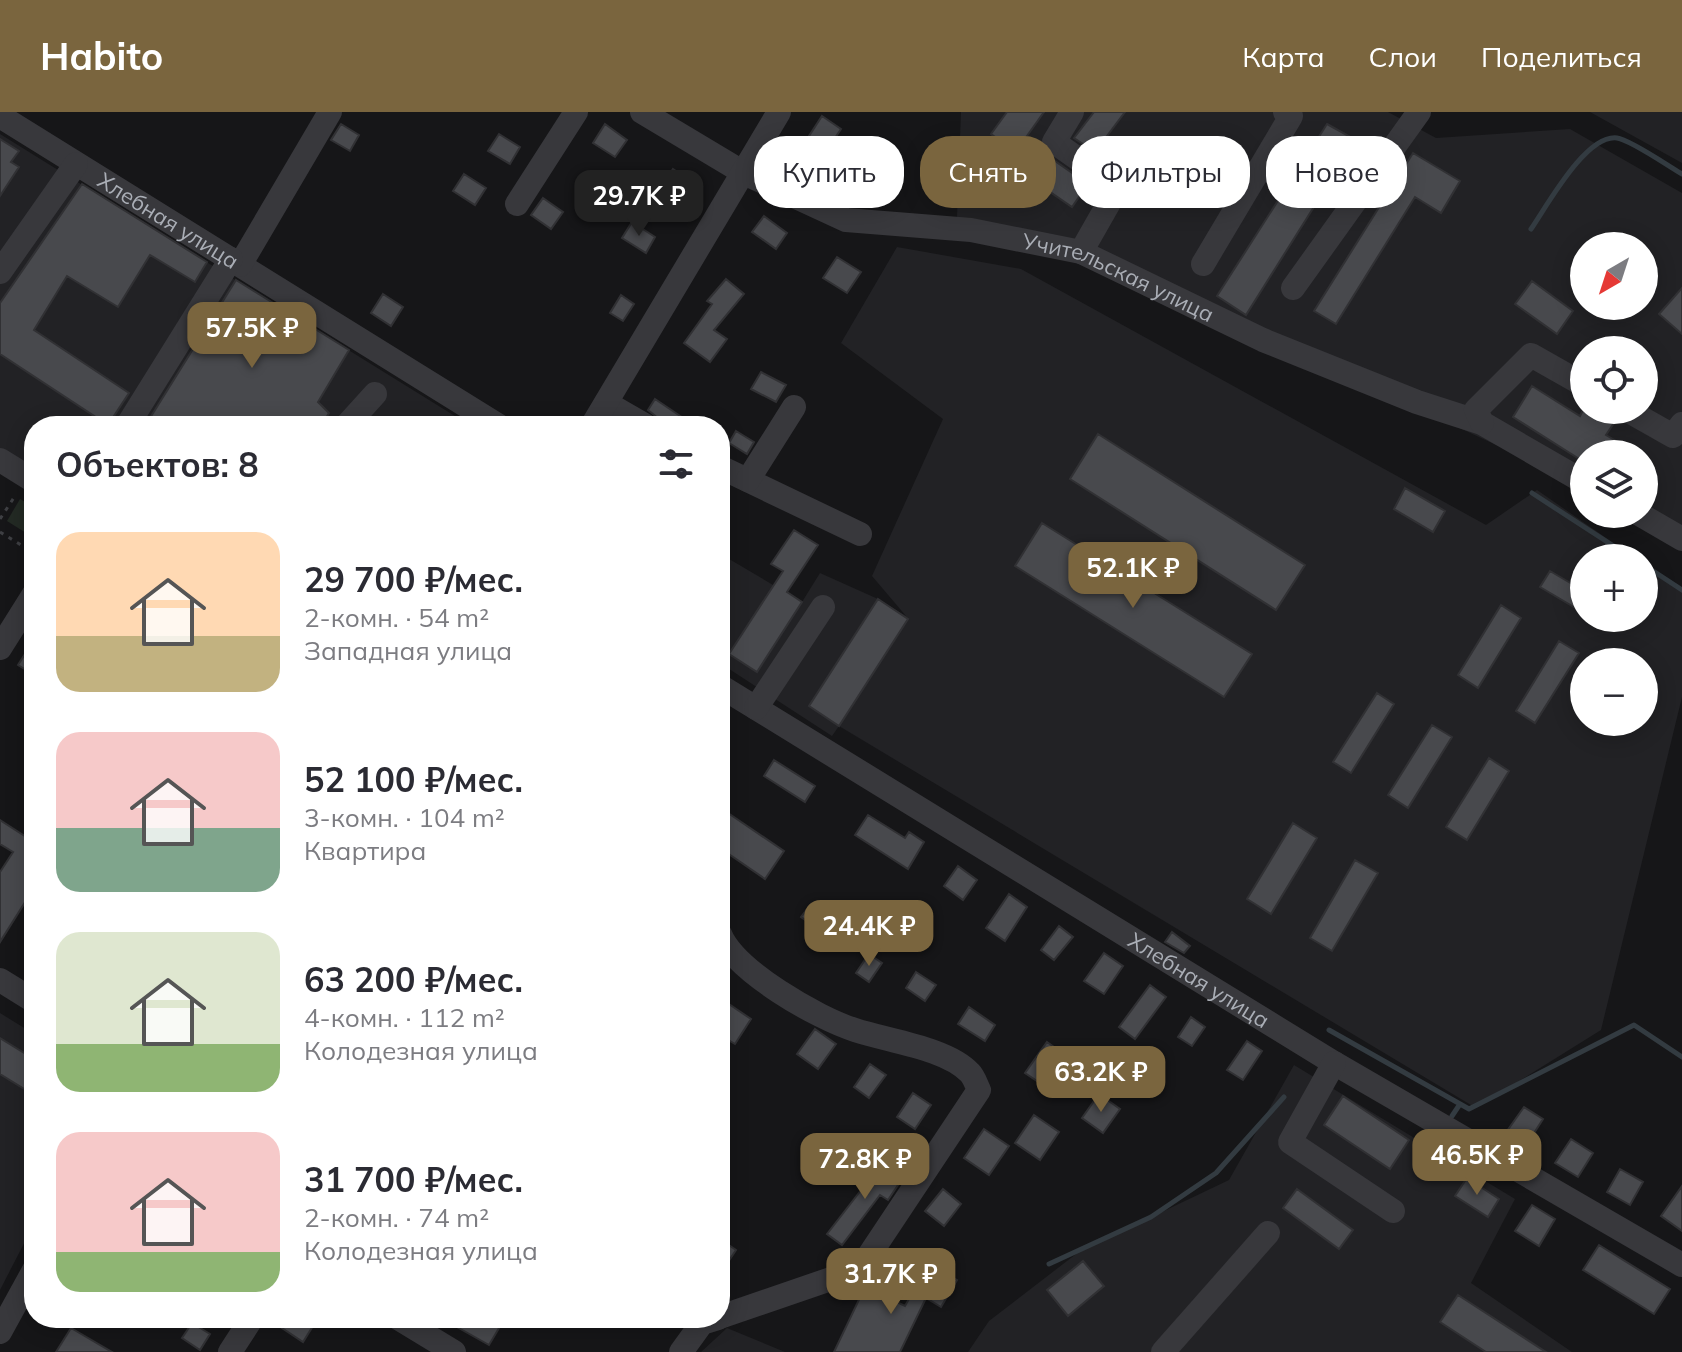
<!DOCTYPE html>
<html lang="ru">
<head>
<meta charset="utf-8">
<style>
	:root { --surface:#fff; --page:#f7f7f7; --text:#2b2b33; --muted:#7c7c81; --accent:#7a653e }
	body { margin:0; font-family:Mulish,sans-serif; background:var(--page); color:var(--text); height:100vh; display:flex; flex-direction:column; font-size:30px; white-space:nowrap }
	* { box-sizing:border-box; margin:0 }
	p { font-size:26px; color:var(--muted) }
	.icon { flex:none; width:44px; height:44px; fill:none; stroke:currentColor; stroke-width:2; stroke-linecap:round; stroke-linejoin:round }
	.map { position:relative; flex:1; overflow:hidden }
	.drawer { position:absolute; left:24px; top:304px; width:706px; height:912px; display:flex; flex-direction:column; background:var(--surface); border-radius:32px; box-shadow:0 4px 20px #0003 }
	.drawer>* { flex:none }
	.hud { position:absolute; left:754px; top:24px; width:760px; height:72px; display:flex; gap:16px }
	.needle { width:52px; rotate:219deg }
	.controls { position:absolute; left:1570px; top:120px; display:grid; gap:16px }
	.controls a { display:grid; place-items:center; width:88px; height:88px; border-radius:50%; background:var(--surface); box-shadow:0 4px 20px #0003; font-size:40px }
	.price { position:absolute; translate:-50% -68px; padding:0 18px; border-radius:16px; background:var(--accent); color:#fff; font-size:26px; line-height:52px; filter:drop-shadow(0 2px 4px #0008) }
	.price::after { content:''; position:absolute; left:50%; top:48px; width:24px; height:18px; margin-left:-12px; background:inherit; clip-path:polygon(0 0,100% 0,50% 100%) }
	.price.selected { background:#222; color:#fff }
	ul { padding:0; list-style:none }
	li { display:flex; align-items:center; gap:24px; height:200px; padding:0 32px }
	li span { display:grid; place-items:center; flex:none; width:224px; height:160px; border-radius:24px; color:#555 }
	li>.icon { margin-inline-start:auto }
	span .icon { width:96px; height:96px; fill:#fffc; stroke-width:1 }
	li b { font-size:34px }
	h2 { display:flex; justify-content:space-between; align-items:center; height:96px; padding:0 32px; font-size:34px }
	.tag { padding:0 28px; border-radius:32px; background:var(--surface); box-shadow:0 4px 20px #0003; font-size:28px; line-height:72px }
	.tag.selected { background:var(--accent); color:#fff }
	header { display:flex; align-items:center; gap:48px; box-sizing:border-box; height:112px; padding:0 40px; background:var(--accent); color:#fff }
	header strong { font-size:38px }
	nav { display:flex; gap:44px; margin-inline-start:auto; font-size:28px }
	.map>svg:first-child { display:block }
	.built { fill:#222225; fill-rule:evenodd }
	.green { fill:#232a24 }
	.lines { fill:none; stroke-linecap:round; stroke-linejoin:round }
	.stream { stroke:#333b41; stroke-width:5 }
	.building { fill:#48494d; stroke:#313134; stroke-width:2 }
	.path { stroke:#3e3f43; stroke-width:3; stroke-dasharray:4 6; stroke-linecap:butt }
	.minor { stroke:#38383c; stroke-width:24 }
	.labels { text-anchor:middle; stroke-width:7; stroke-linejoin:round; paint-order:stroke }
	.street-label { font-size:22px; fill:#aaaeb6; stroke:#111113 }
</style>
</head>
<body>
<header>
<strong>Habito</strong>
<nav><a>Карта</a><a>Слои</a><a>Поделиться</a></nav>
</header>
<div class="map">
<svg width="1682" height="1240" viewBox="0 0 1682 1240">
	<rect width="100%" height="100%" fill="#161618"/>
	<!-- built -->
	<path class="built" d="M961,0H1388L1436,26L1570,17L1682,81V419L1644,402V342H1584V374L1250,218L957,105ZM1584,134H1644V194H1584ZM1584,238H1644V298H1584Z
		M1590,0H1682V51Z
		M0,22L471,314H34V358L0,338Z
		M897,135L1021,157L1486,413L1537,378L1635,446H1584V506H1644V452L1682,478V585L1601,918L1476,996L839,614L832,624L720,551V450L724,444L802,490L820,461L878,487L906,504L872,464L943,307L841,231ZM1584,550H1644V610H1584Z
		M0,901L34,922V1112L0,1178Z
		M1294,953L1515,1087L1471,1171L1572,1240H968L989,1209L1080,1139L1229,1068Z
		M727,1216L785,1240H701Z"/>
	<!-- green -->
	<path class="green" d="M20,387L34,395V426L7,409Z"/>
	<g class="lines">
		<!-- stream -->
		<path class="stream" d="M1531,117C1547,94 1586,22 1617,26C1631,28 1668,54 1682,62
			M1532,381L1632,446
			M1644,453L1682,478
			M1329,918L1469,997L1634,913L1682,945
			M1452,1004L1460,992
			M1049,1152L1151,1105L1216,1061L1284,985"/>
	</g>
	<!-- building -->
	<path class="building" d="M1007,0H1044L1027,24L1040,33L1045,42L1088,72L1072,95L1008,51L1005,54L992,44L1002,30L991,22Z
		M1094,0H1125L1095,40L1074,26Z
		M822,4L841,17L815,56L796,44Z
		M341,12L359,23L350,39L331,28Z
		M605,12L627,28L615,45L593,31Z
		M1327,12L1356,28L1246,203L1217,184Z
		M499,22L520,35L510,52L488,39Z
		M0,27L19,39L11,50L19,55L0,84Z
		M868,31L888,45L865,78L845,64Z
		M1413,41L1460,69L1441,101L1415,85L1336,212L1314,199Z
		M673,57L691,69L682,84L663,72Z
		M464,62L486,76L475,93L453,79Z
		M82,72L207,150L195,170L150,143L118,195L67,164L34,218L129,281L108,313L0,242V191Z
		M543,86L563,100L551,117L531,103Z
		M764,104L787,121L776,137L752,120Z
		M632,110L655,125L646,141L622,126Z
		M837,145L861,160L847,181L823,166Z
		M726,167L744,182L714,218L727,227L710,250L684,231L712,192L707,189Z
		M236,168L349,238L318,290L329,301L321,314H145Z
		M1532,169L1573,199L1557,222L1515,192Z
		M1682,176V222L1659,202Z
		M383,182L403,195L391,214L371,201Z
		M621,183L634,192L623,209L610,201Z
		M761,260L786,273L776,290L751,277Z
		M1532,274L1580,304L1583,298H1605L1613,303L1616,308L1606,323L1638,342H1584V350L1513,305Z
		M655,287L695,314H661L658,306L648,298Z
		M736,319L754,330L747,342L729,331Z
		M1098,322L1305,453L1276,498L1070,367Z
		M1405,376L1445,399L1433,420L1394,397Z
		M1042,411L1252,542L1224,585L1015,454Z
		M794,418L818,433L787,480L802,490L757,560L729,542L783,459L771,452Z
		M1550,459L1584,479V501L1540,475Z
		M878,487L908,507L839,614L809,594Z
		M1501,493L1521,506L1478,576L1458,563Z
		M34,528V563L18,553Z
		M1559,529L1579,541L1535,611L1516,599Z
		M1377,581L1394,592L1351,661L1333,650Z
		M1432,613L1452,625L1408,696L1388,683Z
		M1489,646L1509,659L1467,728L1446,715Z
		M774,648L815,674L805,690L764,664Z
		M728,701L784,739L765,767L720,736V713Z
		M868,703L905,726L909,720L924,730L908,757L855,723Z
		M0,708L34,730V776L0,830V760L13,740L0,732Z
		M1293,711L1317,726L1271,802L1247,787Z
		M1355,748L1378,761L1332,839L1310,826Z
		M958,754L977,768L963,788L944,774Z
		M1009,782L1027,795L1005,829L986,816Z
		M811,792L828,803L818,817L801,805Z
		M1059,814L1073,825L1054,848L1041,838Z
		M1172,820L1190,834L1184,841L1165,830Z
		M1104,841L1123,854L1104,882L1084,869Z
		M869,842L882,851L869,870L856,861Z
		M916,860L936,873L925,889L906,876Z
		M1150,873L1166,885L1135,927L1119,915Z
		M720,886L751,907L735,932L720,923Z
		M969,895L995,913L985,929L958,912Z
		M1191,905L1205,915L1192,934L1178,925Z
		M815,917L836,932L818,957L797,942Z
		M0,926L34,947V983L0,962Z
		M1247,929L1262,939L1243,968L1227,958Z
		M1047,930L1064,942L1043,973L1025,961Z
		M870,952L886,963L869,986L854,975Z
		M913,981L931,993L915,1017L897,1005Z
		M1099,982L1120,997L1103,1021L1082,1006Z
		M1343,984L1409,1028L1390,1057L1324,1013Z
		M1524,995L1543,1007L1527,1032L1507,1019Z
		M1034,1003L1059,1020L1040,1048L1015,1031Z
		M984,1017L1009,1034L989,1063L964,1046Z
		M1571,1027L1593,1041L1578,1065L1555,1051Z
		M874,1050L902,1067L888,1088L880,1083L842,1133L827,1122L865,1073L861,1070Z
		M1620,1057L1643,1070L1630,1093L1607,1080Z
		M1467,1066L1499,1087L1488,1105L1455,1084Z
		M1682,1074V1119L1661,1104Z
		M943,1077L961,1092L944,1114L925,1099Z
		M1297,1077L1353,1118L1339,1137L1283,1096Z
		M1532,1093L1555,1107L1539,1134L1515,1119Z
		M720,1127L736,1138L720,1162Z
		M1599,1133L1670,1177L1654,1202L1583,1158Z
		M1083,1149L1104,1174L1068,1204L1047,1178Z
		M929,1152L957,1168L941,1195L926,1186L900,1240H834L865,1175L905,1194Z
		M1458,1183L1546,1240H1486L1440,1210Z
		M267,1206H318L303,1230Z
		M441,1206H505L489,1233Z
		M192,1211L210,1222L200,1238L182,1226Z
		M71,1216L112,1240H56Z"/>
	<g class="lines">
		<!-- path -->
		<path class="path" d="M0,407L15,384
			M0,420L34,441"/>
		<!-- minor -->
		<g class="minor">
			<path id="s1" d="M642,0L744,61L846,108L971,118L1081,140L1263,228L1417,290L1482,311L1584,370"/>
			<path d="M1072,0L1054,30L1118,75L1081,140"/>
			<path id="s2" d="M0,4L499,314"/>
			<path d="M517,92L576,0"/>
			<path d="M1203,152L1291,4L1285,0"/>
			<path d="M240,153L330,0"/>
			<path d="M0,160L76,52"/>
			<path d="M1293,176L1419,0"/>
			<path d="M606,291L646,314"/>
			<path d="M1627,298L1673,324L1682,312"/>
			<path d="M1482,311L1476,298L1531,243L1584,273"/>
			<path d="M127,314L231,147"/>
			<path d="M346,314L375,282"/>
			<path d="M592,314L779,0"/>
			<path d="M0,348L34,369"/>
			<path d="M720,355L860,422"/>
			<path d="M748,368L794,295"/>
			<path d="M1639,402L1682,427"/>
			<path d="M0,536L34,482"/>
			<path id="s3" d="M720,574L1334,951L1682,1153"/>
			<path d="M756,596L823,495"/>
			<path d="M720,822C735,859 817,906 855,918C888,929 947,936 970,961C974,965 976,972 979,978L860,1157L720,1205"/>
			<path d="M0,868L34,889"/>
			<path d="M1334,951L1290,1030L1393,1099"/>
			<path d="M398,1206L454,1240"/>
			<path d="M0,1220L34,1158"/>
			<path d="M230,1240L252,1206"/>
			<path d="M681,1240L702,1211L718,1206"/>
			<path d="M1163,1240L1268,1121"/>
		</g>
	</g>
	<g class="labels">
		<!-- street labels -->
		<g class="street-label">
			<text dy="8" stroke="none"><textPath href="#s2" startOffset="198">Хлебная улица</textPath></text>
			<text dy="8" stroke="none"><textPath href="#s1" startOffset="512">Учительская улица</textPath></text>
			<text dy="8" stroke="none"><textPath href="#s3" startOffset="562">Хлебная улица</textPath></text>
		</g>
	</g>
</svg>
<div class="controls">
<a><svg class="needle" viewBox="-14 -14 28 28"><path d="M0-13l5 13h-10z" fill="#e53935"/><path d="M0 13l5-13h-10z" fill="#7c7c81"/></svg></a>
<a><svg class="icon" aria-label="locate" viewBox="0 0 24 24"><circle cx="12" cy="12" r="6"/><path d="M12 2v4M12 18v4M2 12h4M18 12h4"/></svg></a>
<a><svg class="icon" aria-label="layers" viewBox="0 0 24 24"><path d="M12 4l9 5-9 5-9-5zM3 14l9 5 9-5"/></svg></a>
<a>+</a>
<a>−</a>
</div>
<b class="price selected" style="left:639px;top:126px">29.7K ₽</b>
<b class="price" style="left:252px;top:258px">57.5K ₽</b>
<b class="price" style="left:1133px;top:498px">52.1K ₽</b>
<b class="price" style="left:869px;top:856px">24.4K ₽</b>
<b class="price" style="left:1101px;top:1002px">63.2K ₽</b>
<b class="price" style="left:1477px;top:1085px">46.5K ₽</b>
<b class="price" style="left:865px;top:1089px">72.8K ₽</b>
<b class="price" style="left:891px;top:1204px">31.7K ₽</b>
<div class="hud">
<a class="tag">Купить</a>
<a class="tag selected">Снять</a>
<a class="tag">Фильтры</a>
<a class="tag">Новое</a>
</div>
<section class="drawer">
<h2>Объектов: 8<svg class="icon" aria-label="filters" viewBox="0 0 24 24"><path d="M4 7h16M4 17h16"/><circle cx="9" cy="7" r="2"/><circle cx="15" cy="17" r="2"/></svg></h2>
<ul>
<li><span style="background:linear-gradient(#ffd9b3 65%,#c2b280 0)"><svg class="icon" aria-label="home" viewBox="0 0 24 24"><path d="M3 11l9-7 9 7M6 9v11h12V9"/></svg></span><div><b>29 700 ₽/мес.</b><p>2-комн. · 54 m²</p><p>Западная улица</p></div></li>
<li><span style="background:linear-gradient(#f6c9c9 60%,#7fa58c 0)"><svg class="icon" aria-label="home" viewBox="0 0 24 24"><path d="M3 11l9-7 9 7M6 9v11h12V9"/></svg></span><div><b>52 100 ₽/мес.</b><p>3-комн. · 104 m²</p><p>Квартира</p></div></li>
<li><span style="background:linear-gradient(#dfe7d0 70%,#8fb573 0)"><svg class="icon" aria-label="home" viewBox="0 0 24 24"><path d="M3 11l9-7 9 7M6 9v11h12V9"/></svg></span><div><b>63 200 ₽/мес.</b><p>4-комн. · 112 m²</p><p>Колодезная улица</p></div></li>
<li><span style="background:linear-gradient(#f6c9c9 75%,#8fb573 0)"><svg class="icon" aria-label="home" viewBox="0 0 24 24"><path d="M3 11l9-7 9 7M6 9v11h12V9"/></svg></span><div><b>31 700 ₽/мес.</b><p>2-комн. · 74 m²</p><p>Колодезная улица</p></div></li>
</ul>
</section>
</div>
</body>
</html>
